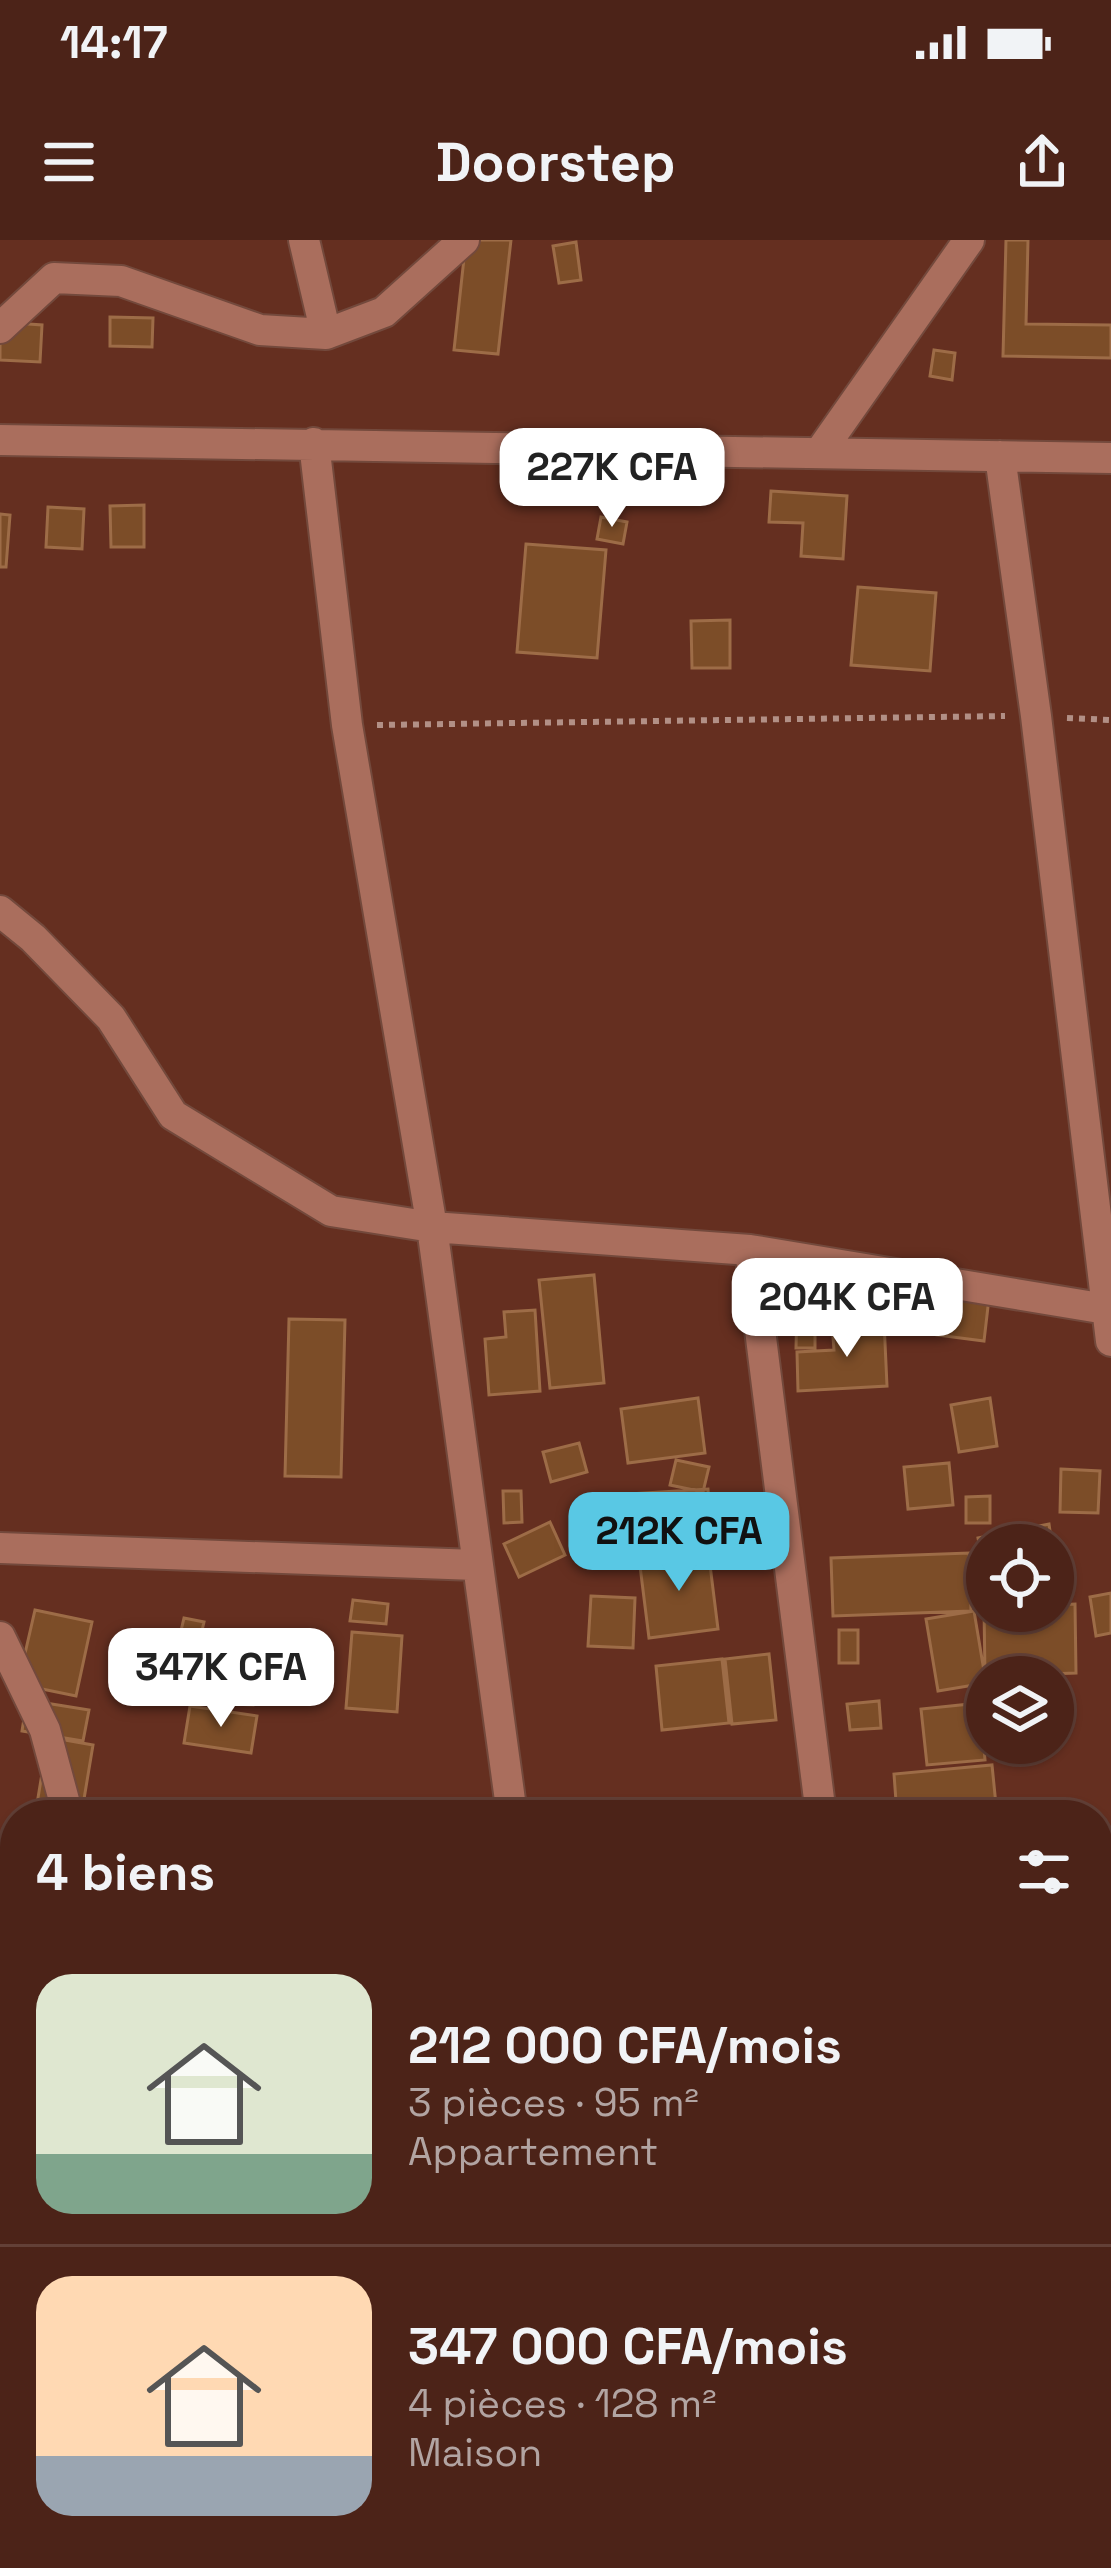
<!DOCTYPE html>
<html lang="fr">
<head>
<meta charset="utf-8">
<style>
	:root { --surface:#4c2318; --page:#532b21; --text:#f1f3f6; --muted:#b2a4a2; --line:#634037; --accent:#59c8e4 }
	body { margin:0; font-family:"Space Grotesk",sans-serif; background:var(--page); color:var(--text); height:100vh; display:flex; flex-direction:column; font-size:45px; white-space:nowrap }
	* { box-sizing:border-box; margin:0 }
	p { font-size:39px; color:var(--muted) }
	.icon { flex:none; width:66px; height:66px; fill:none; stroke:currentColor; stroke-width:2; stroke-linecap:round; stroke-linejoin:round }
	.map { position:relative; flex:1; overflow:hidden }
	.side { position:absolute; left:0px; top:1560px; width:1113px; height:768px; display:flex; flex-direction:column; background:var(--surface); border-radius:48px 48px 0 0; box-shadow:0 3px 9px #0004,0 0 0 3px var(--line) }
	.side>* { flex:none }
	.buttons { position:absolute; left:966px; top:1284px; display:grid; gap:24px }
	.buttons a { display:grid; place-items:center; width:108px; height:108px; border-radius:50%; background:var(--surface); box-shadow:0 3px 9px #0004,0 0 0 3px var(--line); font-size:60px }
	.price { position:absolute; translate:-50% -102px; padding:0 27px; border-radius:24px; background:#fff; color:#222; font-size:39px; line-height:78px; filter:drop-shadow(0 3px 6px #0008) }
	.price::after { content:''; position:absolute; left:50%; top:72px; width:36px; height:27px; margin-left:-18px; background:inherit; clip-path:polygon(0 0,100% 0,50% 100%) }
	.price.current { background:var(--accent); color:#111 }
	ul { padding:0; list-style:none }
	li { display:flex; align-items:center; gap:36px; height:300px; padding:0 36px }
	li+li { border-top:3px solid var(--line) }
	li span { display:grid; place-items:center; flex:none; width:336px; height:240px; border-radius:36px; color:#555 }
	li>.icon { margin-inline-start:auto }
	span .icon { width:144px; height:144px; fill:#fffc; stroke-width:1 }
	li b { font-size:51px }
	h2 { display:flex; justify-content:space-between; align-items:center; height:144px; padding:0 36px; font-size:51px }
	.status { display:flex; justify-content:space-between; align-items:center; height:84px; padding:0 60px; background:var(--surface); direction:ltr }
	.status svg { height:33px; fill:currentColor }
	header { display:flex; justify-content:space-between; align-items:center; height:156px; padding:0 36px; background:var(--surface); font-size:54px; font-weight:700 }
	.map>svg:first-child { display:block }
	.building { fill:#7c4d28; stroke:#9d6c47; stroke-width:3 }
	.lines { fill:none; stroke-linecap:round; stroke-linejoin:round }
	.minor-casing { stroke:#73493c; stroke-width:34 }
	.path { stroke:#b29086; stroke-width:6; stroke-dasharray:6 6; stroke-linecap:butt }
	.minor { stroke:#aa6e5d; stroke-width:30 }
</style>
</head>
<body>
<div class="status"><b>14:17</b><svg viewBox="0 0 49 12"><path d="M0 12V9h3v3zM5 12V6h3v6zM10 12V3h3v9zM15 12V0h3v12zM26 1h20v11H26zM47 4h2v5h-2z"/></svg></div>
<header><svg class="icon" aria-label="menu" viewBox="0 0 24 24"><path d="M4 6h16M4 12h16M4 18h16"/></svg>Doorstep<svg class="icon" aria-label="share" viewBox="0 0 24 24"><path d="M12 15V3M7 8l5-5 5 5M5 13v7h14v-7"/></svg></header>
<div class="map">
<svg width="1111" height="2328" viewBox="0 0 1111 2328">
	<rect width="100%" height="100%" fill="#652f20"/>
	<!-- building -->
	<path class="building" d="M466,0H511L498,114L454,110Z
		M1006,0H1028L1026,84L1111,85V118L1003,116Z
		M576,2L581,40L559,43L553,6Z
		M110,77L153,78L152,107L110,106Z
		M0,82L42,85L40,122L0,120Z
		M934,110L955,113L952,140L930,136Z
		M771,251L847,256L843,319L801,316L803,283L769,282Z
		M144,265V307H111L110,266Z
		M48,267L84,269L82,309L46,307Z
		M0,274L10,275L6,327H0Z
		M601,277L627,282L623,304L597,299Z
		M526,304L606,310L597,418L517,412Z
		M858,347L936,353L930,431L851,425Z
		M730,380V428H692L691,381Z
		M594,1035L604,1143L550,1148L539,1040Z
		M942,1052L989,1058L984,1101L937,1095Z
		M797,1066L815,1067V1108H796Z
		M535,1070L540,1151L489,1155L485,1099L506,1097L504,1072Z
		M289,1079L345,1080L341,1237L285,1236Z
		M884,1081L887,1146L798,1151L797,1112L834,1110L832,1084Z
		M698,1158L705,1213L628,1223L621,1169Z
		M990,1158L997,1206L959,1212L951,1165Z
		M579,1203L587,1232L551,1242L543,1212Z
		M676,1220L709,1227L703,1252L670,1245Z
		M949,1223L953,1265L908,1269L904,1227Z
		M1061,1229L1100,1231L1098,1273L1060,1272Z
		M708,1249L712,1308L634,1313L630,1254Z
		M503,1251H521L522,1282L504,1283Z
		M990,1256V1283H966V1257Z
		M750,1270L754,1300L714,1305L710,1275Z
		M550,1282L565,1315L519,1337L504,1304Z
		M1049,1284L1052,1305H987V1350L978,1298Z
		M1053,1308L1060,1348L1053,1349Z
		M708,1309L718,1389L649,1398L639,1318Z
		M969,1313L971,1371L833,1376L831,1318Z
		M1111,1353V1393L1096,1396L1090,1357Z
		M591,1356L635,1358L633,1408L588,1406Z
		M353,1360L388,1364L386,1384L350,1381Z
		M1075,1364L1076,1433L985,1436L984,1367L987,1371H1053V1365Z
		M35,1370L92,1382L76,1456L18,1444Z
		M974,1371L986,1443L938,1451L926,1379Z
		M184,1378L204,1382L193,1429L173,1425Z
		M839,1390H858V1423H839Z
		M352,1392L402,1396L397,1472L346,1468Z
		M213,1411L256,1413L253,1465L210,1463Z
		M769,1414L776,1480L732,1484L725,1419Z
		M722,1419L729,1483L662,1490L656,1426Z
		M27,1460L89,1470L83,1501L22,1491Z
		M879,1461L881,1488L850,1490L847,1464Z
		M980,1463L985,1520L927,1525L921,1469Z
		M190,1466L257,1476L251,1513L184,1503Z
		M48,1497L93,1505L82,1571L37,1564Z
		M992,1525L997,1575H897L894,1534Z
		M1,1945L15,1946V1968L0,1966Z
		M0,1978L15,1979V2055L0,2054Z
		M15,2306V2313H48L47,2328H13Z
		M346,2313H445V2315L378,2328H349Z
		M267,2314L269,2328H226L225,2320Z"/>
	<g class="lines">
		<!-- minor casing -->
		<g class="minor-casing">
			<path id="minor" d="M304,0L326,94
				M0,88L54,38L121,41L260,90L326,94L384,72L464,0
				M0,200L1111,218
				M314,203L347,485L432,987L512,1575
				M820,212L969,0
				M1000,216L1036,476L1111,1101
				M0,671L33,698L111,778L173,875L331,971L432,987L750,1010L1106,1069
				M750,1010L821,1575
				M0,1308L476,1325
				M0,1397L45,1490L68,1575
				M0,1619H15
				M1098,1663L1111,1662
				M0,1935L15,1938
				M1098,1971L1111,1972
				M0,2222L15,2223
				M1098,2263L1111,2258
				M305,2313L306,2328
				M635,2313L639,2328
				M752,2328L786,2313"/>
		</g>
		<!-- path -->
		<path class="path" d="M1067,478L1111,480
			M377,485L1005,476"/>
		<!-- minor -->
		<use href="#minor" class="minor"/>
	</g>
</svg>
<div class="buttons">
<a><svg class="icon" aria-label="locate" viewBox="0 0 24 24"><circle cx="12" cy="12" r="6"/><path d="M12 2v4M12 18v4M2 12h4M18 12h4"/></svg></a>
<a><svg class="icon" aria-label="layers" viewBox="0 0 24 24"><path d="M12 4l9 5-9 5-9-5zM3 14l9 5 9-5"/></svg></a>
</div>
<b class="price" style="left:612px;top:290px">227K CFA</b>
<b class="price" style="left:847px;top:1120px">204K CFA</b>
<b class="price current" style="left:679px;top:1354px">212K CFA</b>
<b class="price" style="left:221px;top:1490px">347K CFA</b>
<section class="side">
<h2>4 biens<svg class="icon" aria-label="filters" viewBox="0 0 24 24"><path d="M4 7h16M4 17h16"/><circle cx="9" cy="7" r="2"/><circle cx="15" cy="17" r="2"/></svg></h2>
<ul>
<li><span style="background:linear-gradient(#dfe7d0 75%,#7fa58c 0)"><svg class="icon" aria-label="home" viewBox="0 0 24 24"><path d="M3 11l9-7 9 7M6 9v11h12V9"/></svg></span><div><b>212 000 CFA/mois</b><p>3 pièces · 95 m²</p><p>Appartement</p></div></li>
<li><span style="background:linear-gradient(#ffd9b3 75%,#9aa5b1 0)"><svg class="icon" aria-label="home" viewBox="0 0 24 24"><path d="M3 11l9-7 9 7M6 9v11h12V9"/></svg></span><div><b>347 000 CFA/mois</b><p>4 pièces · 128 m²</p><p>Maison</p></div></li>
</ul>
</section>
</div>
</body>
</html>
